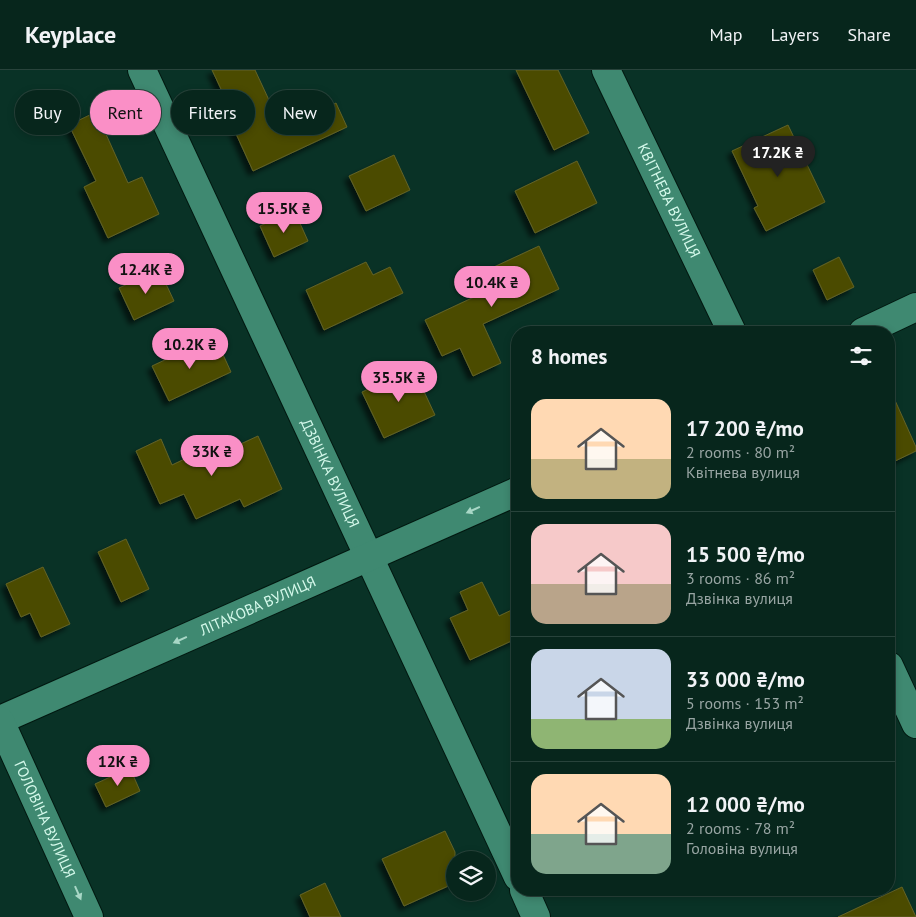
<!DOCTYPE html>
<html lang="en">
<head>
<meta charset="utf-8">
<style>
	:root { --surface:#07261c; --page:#153229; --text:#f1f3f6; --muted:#98a5a3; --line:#28433b; --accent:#fa8fc6 }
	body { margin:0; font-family:"PT Sans",sans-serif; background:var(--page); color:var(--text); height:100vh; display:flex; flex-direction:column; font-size:19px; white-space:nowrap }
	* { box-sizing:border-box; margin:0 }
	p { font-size:16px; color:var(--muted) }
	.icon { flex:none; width:28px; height:28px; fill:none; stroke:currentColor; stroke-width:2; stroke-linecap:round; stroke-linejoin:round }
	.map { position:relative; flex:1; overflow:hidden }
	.side { position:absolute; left:511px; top:256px; width:384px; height:570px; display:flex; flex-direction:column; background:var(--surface); border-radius:20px; box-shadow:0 2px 8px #0003,0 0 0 1px var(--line) }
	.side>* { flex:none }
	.banner { position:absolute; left:15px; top:20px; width:421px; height:45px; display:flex; gap:10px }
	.fabs { position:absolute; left:446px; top:781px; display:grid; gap:10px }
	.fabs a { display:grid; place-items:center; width:50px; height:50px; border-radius:50%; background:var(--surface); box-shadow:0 2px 8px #0003,0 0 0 1px var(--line); font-size:25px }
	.price { position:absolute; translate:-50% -42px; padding:0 11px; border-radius:18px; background:var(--accent); color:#111; font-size:16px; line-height:32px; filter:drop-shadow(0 1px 2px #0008) }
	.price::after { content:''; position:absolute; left:50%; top:30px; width:15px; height:11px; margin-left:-8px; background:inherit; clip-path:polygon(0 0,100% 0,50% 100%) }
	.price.selected { background:#222; color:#fff }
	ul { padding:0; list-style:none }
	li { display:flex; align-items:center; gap:15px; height:125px; padding:0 20px }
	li+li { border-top:1px solid var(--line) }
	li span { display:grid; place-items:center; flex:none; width:140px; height:100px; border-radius:15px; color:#555 }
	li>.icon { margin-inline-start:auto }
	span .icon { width:60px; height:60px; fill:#fffc; stroke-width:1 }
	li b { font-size:21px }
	h2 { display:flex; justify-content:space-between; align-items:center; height:60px; padding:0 20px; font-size:21px }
	.pill { padding:0 18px; border-radius:22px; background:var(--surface); box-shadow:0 2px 8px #0003,0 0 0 1px var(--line); font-size:18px; line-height:45px }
	.pill.selected { background:var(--accent); color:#111 }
	header { display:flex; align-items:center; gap:30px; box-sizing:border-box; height:70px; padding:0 25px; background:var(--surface); border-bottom:1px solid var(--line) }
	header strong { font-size:24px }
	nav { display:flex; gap:28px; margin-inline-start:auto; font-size:18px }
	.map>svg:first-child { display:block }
	.building { fill:#4c4b06; stroke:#636325; filter:url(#shadow) }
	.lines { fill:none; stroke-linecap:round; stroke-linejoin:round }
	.minor-casing { stroke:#021810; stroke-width:30 }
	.secondary-casing { stroke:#021810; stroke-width:30 }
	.minor { stroke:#3f8971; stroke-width:28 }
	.secondary { stroke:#3f8971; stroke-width:28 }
	.oneway { fill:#a8d7c6 }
	.labels { text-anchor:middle; stroke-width:4.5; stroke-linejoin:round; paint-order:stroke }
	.street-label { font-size:15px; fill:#d5f9eb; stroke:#093226 }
</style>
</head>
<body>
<header>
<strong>Keyplace</strong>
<nav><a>Map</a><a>Layers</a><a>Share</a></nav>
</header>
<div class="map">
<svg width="916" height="847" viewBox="0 0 916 847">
	<defs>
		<filter id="shadow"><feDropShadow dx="-4.5" dy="4.5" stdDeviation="2.5" flood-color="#0009"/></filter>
	</defs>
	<rect width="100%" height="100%" fill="#093226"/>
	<!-- building -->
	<path class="building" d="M212,0H255L282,58L336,33L347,57L253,101L232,55L237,53Z
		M516,0H558L589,63L554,80Z
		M96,42L128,113L142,107L159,144L108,168L84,117L96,111L69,55Z
		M788,55L825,132L766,161L754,138L758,136L732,81Z
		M394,85L410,120L366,141L349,106Z
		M577,91L597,133L535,163L515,121Z
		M294,140L308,171L274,187L260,156Z
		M539,176L559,219L483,254L501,293L473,306L460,278L442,286L425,250L489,220L481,203Z
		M839,187L854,217L827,230L813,200Z
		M366,192L373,205L390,197L403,223L324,260L306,220Z
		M159,199L174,231L134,250L119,218Z
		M203,272L209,283L220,278L231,302L169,331L152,296Z
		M413,298L435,345L384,368L362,322Z
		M889,317L916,377V381L889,394Z
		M258,366L282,419L244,437L240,429L196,449L184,424L160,434L136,381L161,369L172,395L193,385L197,394Z
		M126,469L149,519L121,532L98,482Z
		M43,497L70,554L41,567L30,543L21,547L6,514Z
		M482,512L499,546L518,537V568L470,590L450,548L468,540L460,522Z
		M130,698L140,721L106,737L95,714Z
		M445,761L455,782V813L404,836L382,789Z
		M325,813L341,847H310L300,825Z
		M902,817L916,847H838Z"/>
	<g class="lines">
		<!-- minor casing -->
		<g class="minor-casing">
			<g id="minor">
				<path id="s1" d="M142,0L518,807"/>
				<path id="s2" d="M606,0L732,262"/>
				<path d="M863,262L916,237"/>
				<path d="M524,820L536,847"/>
			</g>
		</g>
		<!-- secondary casing -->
		<g class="secondary-casing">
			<g id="secondary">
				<path d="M889,596L916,654"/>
				<path id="s3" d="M0,650L518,421"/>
				<path id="s4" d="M0,651L89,847"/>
			</g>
		</g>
		<!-- minor -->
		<use href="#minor" class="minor"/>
		<!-- secondary -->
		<use href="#secondary" class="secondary"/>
	</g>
	<!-- one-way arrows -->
	<defs><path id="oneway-solid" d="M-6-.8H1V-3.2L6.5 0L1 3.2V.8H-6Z" transform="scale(1.25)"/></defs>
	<g class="oneway">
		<use href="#oneway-solid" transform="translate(473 440) rotate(156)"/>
		<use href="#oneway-solid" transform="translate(180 570) rotate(156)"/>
		<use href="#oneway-solid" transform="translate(78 823) rotate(66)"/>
	</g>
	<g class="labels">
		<!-- street labels -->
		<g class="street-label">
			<text dy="5" stroke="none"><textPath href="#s2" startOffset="145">КВІТНЕВА ВУЛИЦЯ</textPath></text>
			<text dy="5" stroke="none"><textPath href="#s1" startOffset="445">ДЗВІНКА ВУЛИЦЯ</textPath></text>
			<text dy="5" stroke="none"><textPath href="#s3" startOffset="282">ЛІТАКОВА ВУЛИЦЯ</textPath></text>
			<text dy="5" stroke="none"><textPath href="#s4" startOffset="108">ГОЛОВІНА ВУЛИЦЯ</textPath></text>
		</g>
	</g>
</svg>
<div class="fabs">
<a><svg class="icon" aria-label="layers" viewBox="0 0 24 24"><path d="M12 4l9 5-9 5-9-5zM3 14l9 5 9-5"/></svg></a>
</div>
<b class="price selected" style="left:778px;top:108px">17.2K ₴</b>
<b class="price" style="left:284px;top:164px">15.5K ₴</b>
<b class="price" style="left:146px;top:225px">12.4K ₴</b>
<b class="price" style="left:492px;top:238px">10.4K ₴</b>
<b class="price" style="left:190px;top:300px">10.2K ₴</b>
<b class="price" style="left:399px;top:333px">35.5K ₴</b>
<b class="price" style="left:212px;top:407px">33K ₴</b>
<b class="price" style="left:118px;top:717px">12K ₴</b>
<div class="banner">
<a class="pill">Buy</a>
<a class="pill selected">Rent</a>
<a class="pill">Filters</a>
<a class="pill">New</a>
</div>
<section class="side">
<h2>8 homes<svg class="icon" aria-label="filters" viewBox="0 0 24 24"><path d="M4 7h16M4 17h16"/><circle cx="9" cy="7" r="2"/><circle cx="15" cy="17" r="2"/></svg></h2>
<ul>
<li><span style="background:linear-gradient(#ffd9b3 60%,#c2b280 0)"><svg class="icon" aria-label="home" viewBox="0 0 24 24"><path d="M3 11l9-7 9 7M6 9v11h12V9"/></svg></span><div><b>17 200 ₴/mo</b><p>2 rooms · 80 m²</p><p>Квітнева вулиця</p></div></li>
<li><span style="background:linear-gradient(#f6c9c9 60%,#b9a48a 0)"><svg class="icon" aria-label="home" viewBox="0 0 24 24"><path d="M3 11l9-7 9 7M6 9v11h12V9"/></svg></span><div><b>15 500 ₴/mo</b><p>3 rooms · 86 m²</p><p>Дзвінка вулиця</p></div></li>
<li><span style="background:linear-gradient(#c9d6e8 70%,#8fb573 0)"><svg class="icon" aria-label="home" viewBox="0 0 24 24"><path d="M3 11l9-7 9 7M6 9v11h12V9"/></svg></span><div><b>33 000 ₴/mo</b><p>5 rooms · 153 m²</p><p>Дзвінка вулиця</p></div></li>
<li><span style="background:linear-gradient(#ffd9b3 60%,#7fa58c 0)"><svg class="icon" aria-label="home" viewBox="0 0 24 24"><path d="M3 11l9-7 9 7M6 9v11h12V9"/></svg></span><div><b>12 000 ₴/mo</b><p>2 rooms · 78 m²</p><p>Головіна вулиця</p></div></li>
</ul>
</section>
</div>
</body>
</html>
